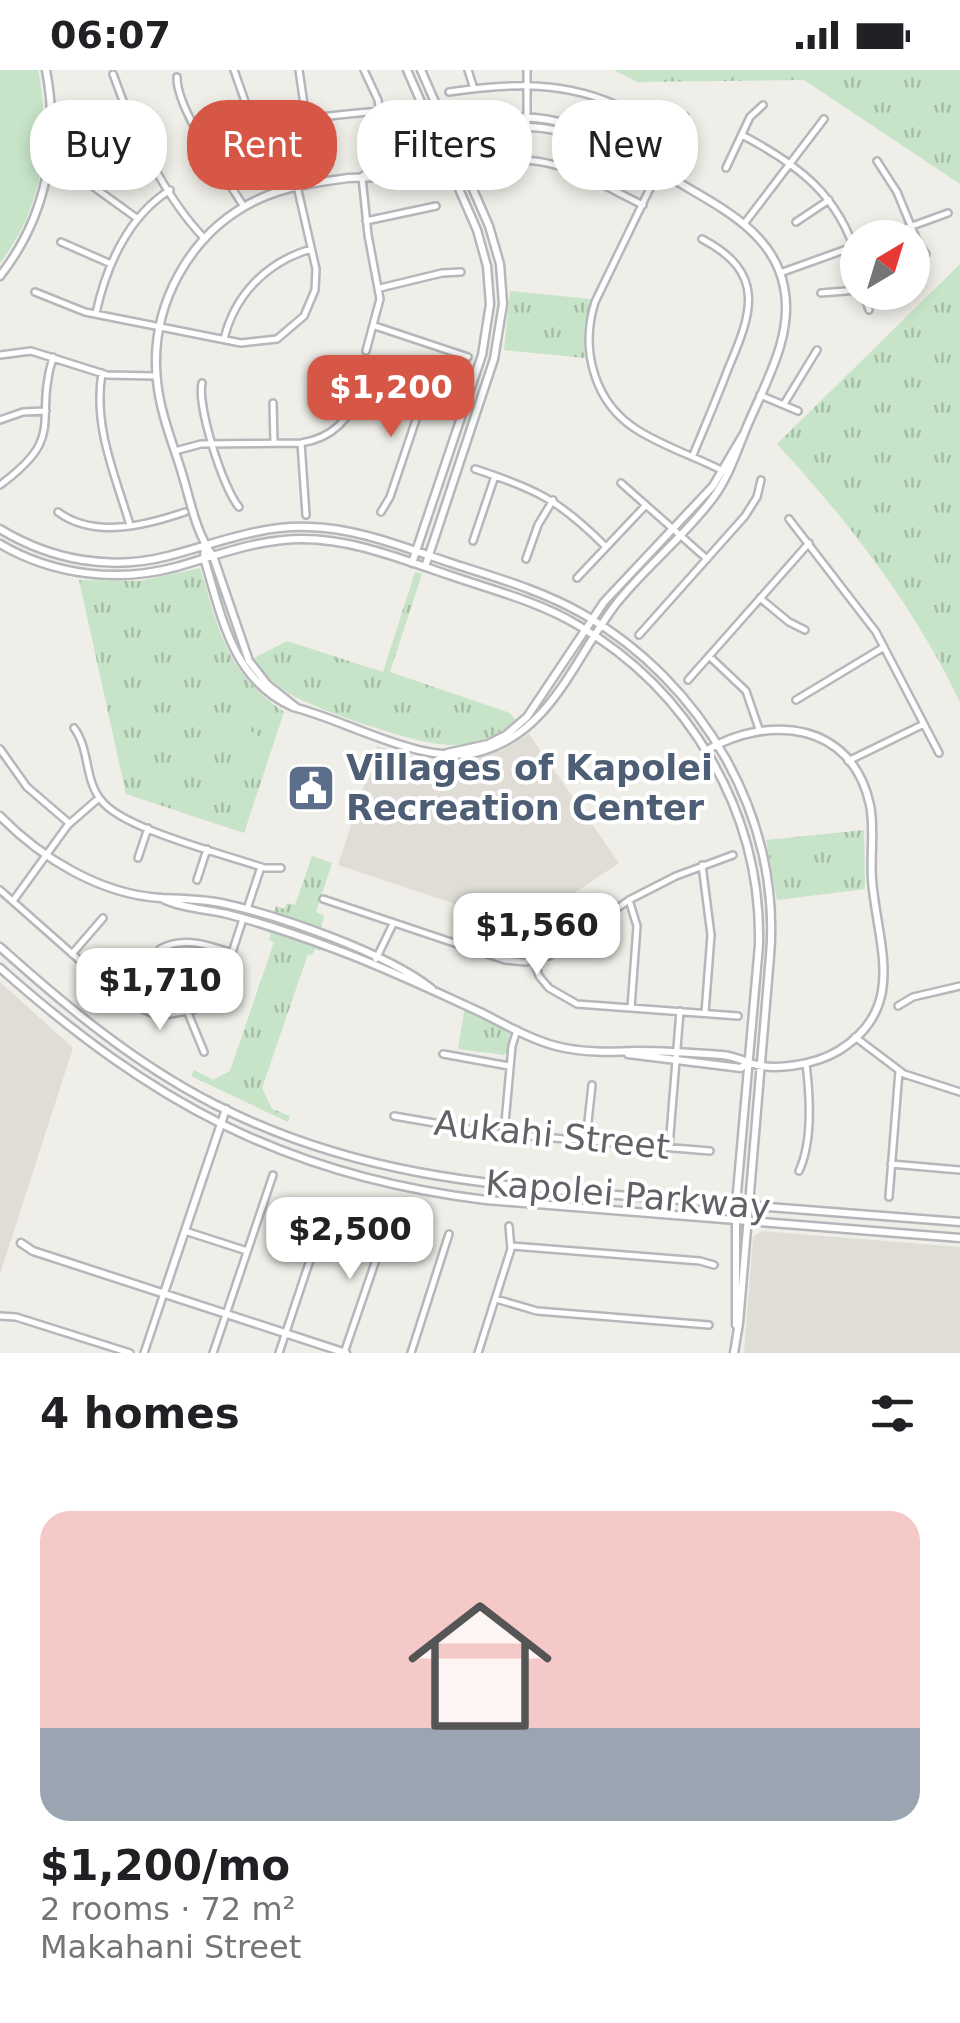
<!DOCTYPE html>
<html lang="en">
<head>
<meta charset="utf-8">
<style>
	:root { --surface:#fff; --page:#f2f2f2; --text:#202124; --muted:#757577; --line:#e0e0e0; --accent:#d75746 }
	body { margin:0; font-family:"DejaVu Sans",sans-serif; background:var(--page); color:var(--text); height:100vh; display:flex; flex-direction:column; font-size:38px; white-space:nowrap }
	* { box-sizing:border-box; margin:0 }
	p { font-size:32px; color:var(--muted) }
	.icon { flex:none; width:55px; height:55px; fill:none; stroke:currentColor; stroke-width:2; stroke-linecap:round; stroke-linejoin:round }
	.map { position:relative; height:1283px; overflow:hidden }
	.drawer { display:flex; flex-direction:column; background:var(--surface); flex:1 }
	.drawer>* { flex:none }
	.hud { position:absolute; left:30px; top:30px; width:900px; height:90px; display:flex; gap:20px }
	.needle { width:65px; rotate:38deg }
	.tools { position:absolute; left:840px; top:150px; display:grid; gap:20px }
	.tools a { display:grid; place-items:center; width:90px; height:90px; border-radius:50%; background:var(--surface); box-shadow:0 5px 15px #0003; font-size:50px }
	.price { position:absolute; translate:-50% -85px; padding:0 22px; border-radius:20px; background:#fff; color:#222; font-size:32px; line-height:65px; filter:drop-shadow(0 2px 5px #0008) }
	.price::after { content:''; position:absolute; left:50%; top:60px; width:30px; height:22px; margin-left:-15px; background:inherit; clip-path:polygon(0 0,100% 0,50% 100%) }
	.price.on { background:var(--accent); color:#fff }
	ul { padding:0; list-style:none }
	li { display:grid; align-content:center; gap:20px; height:530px; padding:0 40px }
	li+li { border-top:2px solid var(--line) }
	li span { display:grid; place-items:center; height:310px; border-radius:30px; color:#555 }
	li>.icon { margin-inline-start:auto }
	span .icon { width:180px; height:180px; fill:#fffc; stroke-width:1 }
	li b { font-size:42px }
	h2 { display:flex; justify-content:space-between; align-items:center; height:120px; padding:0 40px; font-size:42px }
	.chip { padding:0 35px; border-radius:40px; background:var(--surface); box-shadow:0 5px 15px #0003; font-size:35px; line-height:90px }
	.chip.on { background:var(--accent); color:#fff }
	.status { display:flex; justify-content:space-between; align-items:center; height:70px; padding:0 50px; background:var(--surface); direction:ltr }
	.status svg { height:28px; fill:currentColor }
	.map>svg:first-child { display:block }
	.education { fill:#dfddd6 }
	.grass { fill:url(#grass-tufts) }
	.garden { fill:#c7e4c8 }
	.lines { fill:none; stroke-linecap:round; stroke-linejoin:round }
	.minor-casing { stroke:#b5b7ba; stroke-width:10 }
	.tertiary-casing { stroke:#b5b7ba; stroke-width:11 }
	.secondary-casing { stroke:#b4b6ba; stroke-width:11 }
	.minor { stroke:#fff; stroke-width:5 }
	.tertiary { stroke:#fff; stroke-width:6 }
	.secondary { stroke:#fff; stroke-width:6 }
	.labels { text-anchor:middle; stroke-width:8; stroke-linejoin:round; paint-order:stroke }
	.service-label { font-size:35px; font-weight:bold; fill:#4e5e75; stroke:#fff; text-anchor:start }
	.street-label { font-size:35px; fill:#5f6266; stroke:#fff }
</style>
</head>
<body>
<div class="status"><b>06:07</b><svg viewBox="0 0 49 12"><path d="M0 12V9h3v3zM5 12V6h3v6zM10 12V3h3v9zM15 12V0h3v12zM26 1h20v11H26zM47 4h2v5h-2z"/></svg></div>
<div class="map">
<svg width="960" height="1283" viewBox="0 0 960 1283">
	<defs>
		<pattern id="grass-tufts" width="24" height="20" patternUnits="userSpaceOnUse" patternTransform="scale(2.5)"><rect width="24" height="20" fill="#c7e4c8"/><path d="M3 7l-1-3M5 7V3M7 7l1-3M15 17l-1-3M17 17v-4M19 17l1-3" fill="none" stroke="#a5bca6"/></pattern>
	</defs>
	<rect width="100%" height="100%" fill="#efeee8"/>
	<!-- education -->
	<path class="education" d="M529,664L619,793L524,857L338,795L377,676L428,691L460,692L500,681Z
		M0,912L73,978L0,1204Z
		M762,1161L960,1177V1283H744L753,1167Z"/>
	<!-- grass -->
	<path class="grass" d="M614,0H960V114L804,10L637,12Z
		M960,194V632C914,536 849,452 777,374Z
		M510,221L591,229L584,261L585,288L504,280Z
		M200,498C220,562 225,601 284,642L244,763L126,724L79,510L140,511Z
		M415,502L422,504L390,602L510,643L516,650C498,666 475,675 451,675C421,676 312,639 287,622C273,613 263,602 254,588L287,571L383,602Z
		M864,760L865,819L777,830L766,770Z
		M312,786L332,793L316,842L324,846L321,858L274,842L276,836L284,839L287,833L295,835Z
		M268,856L323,874L320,881L315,879L312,885L308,884L262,1018L272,1039L290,1046L288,1052L191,1006L194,1000L213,1010L230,1001L274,872L269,870L271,864L266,861Z
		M465,936L510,961L508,981L504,985L458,979Z"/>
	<!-- garden -->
	<path class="garden" d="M0,0H38C52,69 44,136 0,193Z
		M244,656L268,673L255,691L261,696L249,713L228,699L240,682L231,674Z"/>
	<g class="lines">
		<!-- minor casing -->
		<g class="minor-casing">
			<path id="minor" d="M234,0L255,60
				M299,0L306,48
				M364,0L378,30L385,80
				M468,0L474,19
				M527,0V57
				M113,4C132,58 164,127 205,169
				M177,7C176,39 226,107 244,137
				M449,22C511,13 567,10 625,39
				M685,46L595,232C580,280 594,334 639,361C665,377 696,387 723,401
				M106,59L128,48
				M742,65C799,95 839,125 858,190
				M211,81C265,51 320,46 380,41
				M877,91L897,122L918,173L926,184
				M482,98C541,74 591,110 643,135
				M726,98L750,47L763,35
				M362,107L368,165L380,229L366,281
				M84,110L138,149
				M366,151L436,136
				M796,152L829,130
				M744,154L824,49
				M879,168L948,143
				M61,172L111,194
				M780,203L858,175
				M380,218L442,203L461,202
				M35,222L85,242L241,273L277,269L304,246L315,220L316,199L297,116
				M863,222L869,240
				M821,223L858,220
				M96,243C106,197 128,146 170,120
				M375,256L468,287
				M224,269C235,224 267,192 311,179
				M0,285L31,281L107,305L156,306
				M102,303C93,356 115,405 130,455
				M321,306L419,340
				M202,313C197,336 223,419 239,437
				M760,325L798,341
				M273,333L274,373
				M784,334L817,280
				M0,350L23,342L46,341
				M301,373L306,445
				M175,381L201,374L301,373C333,368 350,349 360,320
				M693,385C705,356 717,328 728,299C752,243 767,203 702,169
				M475,399C536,419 559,430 605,476
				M621,413L707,489
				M0,415C68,365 33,353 53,287
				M58,442C94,469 147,455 185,442
				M381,442L390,427L428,314
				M789,449L876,562L939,683
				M473,471L495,406
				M526,489L538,455L553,430
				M577,508L646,435
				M760,528L789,552L805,560
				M639,565L745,446L757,427L761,410
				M709,586L746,621L759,659
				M688,610L809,473
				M796,630L884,577
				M74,658C90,679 84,709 101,730C122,759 227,785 264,798H281
				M0,679L27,717L69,753
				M848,691L924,654
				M138,788L148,758
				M702,795L711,865L705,943
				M197,810L207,779
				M0,820L128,933L159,946L193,940L215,922L225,904L243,849
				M323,829L505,890L525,892L549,886L629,830L676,806L733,785
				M629,830L637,856L631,938
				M13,831L68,755L99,728
				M247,839L261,797
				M160,879C183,866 209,875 232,883
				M72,884L103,848
				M376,889L393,854
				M534,891L539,906L549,918L577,934L738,946
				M898,936L913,927L960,916
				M188,943L204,982
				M855,967L904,1004L960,1022
				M443,984L509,996
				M394,1046L493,1063L710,1081
				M504,1064L512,976L517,960
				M586,1070L592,1015
				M669,1077L680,941
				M891,1094L960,1100
				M799,1101C813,1071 810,1026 806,994
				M889,1127L899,1001
				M185,1161L247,1181
				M512,1176L700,1191L714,1195
				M496,1229L537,1241L709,1255
				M0,1246L16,1247L130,1283
				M144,1283L164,1223
				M213,1283L273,1105
				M279,1283L326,1142
				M344,1283L389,1152
				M411,1283L449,1164
				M478,1283L511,1179L509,1156"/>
		</g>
		<!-- tertiary casing -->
		<g class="tertiary-casing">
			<path id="tertiary" d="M407,0L477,160L487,196L490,234L482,285L412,493
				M421,0L489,156L500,194L503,234L494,289L425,497
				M453,69C479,70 503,56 530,57C576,58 612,87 656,100
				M363,106L431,74H441
				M0,459C51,490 110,501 168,486C215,474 259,455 309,457C357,458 403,477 448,492C494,507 541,520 583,544C702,612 782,747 770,886L739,1253L734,1283
				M0,474C53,505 117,513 176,497C218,485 258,469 302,469C353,469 401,489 449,505C492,520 537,531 576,554C690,620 762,743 759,875L736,1134V1255
				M205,475L204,488C222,547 232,610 293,637C350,651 424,698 482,681C552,661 575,587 616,534C645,497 684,467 713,428C730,405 737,380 748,354C766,312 794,264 784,217C772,156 709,133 662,102C607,66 547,33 479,54C464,59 444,69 436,82C417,90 398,101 379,106C369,109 358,107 348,108C318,112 287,116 259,129C190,161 149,236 157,311C160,342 172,371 181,400C190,428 195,462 213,486L249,591L267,614L297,638
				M447,683L488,674L506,665L527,647L604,532L713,416L743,365
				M0,746C41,788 100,824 160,828C180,829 201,829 221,833C278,845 387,883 432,919
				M161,828C181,838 205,839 227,844C263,853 300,866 335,879C384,897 432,920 480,942C504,954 530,969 556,976C582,983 612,982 638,981C666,981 694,983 722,985C733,986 740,989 750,993C775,1002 816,994 838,981C909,938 877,874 872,810C870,785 875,759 870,735C852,652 770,644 707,680
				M628,984L741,998L747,993
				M21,1173L33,1181L346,1283
				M164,1223L226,1039"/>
		</g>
		<!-- secondary casing -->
		<g class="secondary-casing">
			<path id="secondary" d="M0,206C47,146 60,74 46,0
				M0,877C67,937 134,993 214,1034C355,1106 487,1115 642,1127C748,1135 854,1143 960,1152
				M0,898C150,1031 284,1106 486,1130L960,1168"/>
		</g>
		<!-- minor -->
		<use href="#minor" class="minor"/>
		<!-- tertiary -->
		<use href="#tertiary" class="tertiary"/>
		<!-- secondary -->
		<use href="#secondary" class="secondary"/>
	</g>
	<!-- icons -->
	<defs>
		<g id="civic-square" transform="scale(2.5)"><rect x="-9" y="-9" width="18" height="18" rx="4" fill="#5c6f8a" stroke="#fff"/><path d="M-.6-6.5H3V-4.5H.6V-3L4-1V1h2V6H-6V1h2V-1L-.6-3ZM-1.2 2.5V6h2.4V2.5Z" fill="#fff"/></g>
	</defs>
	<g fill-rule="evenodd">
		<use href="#civic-square" x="311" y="718"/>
	</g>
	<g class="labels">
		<!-- service labels -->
		<g class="service-label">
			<text x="346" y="710">Villages of Kapolei<tspan x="346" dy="40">Recreation Center</tspan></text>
		</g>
		<!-- street labels -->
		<g class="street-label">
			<text transform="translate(552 1065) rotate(6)" y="12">Aukahi Street</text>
			<text transform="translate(628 1125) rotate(5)" y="12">Kapolei Parkway</text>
		</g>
	</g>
</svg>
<div class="tools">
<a><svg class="needle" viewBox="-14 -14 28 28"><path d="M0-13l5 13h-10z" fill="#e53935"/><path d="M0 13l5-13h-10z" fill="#757577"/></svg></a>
</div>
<b class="price on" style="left:391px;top:370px">$1,200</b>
<b class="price" style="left:537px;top:908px">$1,560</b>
<b class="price" style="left:160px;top:963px">$1,710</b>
<b class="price" style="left:350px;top:1212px">$2,500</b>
<div class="hud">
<a class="chip">Buy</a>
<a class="chip on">Rent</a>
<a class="chip">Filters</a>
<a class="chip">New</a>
</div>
</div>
<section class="drawer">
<h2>4 homes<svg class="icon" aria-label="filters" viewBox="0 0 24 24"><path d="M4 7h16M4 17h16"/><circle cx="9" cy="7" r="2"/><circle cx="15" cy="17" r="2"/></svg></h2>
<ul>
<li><span style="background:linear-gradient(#f6c9c9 70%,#9aa5b1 0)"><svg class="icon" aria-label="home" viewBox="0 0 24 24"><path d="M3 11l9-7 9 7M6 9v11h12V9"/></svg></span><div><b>$1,200/mo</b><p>2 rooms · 72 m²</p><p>Makahani Street</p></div></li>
</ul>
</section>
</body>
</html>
